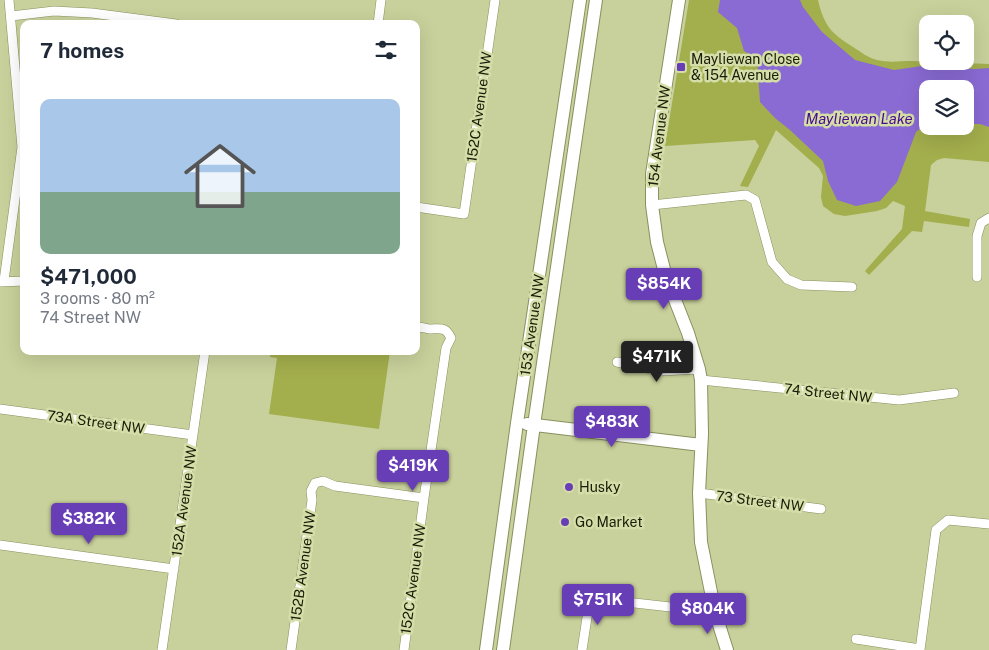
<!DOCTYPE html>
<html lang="en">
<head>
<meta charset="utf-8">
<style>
	:root { --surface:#fff; --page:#f2f2f3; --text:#1f2937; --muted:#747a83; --line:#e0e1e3; --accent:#683eb6 }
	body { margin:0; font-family:"Public Sans",sans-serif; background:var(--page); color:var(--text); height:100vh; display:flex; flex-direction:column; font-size:19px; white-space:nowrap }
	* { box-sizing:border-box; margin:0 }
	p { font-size:16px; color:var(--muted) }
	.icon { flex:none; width:28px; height:28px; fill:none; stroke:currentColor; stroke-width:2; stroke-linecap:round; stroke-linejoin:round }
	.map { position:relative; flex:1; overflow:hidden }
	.drawer { position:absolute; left:20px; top:20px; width:400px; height:335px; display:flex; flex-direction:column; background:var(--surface); border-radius:10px; box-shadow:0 5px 20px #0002 }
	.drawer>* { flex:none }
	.tools { position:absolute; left:919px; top:15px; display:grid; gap:10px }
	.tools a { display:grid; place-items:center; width:55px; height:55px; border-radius:10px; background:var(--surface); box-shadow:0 5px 20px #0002; font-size:25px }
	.price { position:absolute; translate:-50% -42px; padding:0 11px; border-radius:5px; background:var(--accent); color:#fff; font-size:16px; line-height:32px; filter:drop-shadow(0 1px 2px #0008) }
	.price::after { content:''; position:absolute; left:50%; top:30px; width:15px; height:11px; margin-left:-8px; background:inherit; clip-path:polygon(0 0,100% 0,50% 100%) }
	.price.on { background:#222; color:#fff }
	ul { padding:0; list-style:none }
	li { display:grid; align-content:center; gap:10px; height:265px; padding:0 20px }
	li+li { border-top:1px solid var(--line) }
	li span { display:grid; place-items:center; height:155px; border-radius:10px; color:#555 }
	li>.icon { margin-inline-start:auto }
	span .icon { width:90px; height:90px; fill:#fffc; stroke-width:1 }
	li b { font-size:21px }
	h2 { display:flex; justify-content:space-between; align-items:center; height:60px; padding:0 20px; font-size:21px }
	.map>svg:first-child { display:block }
	.green { fill:#a3ae4d; fill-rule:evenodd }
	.water { fill:#8a6bd4 }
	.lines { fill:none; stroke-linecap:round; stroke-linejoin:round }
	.street-casing { stroke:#89905e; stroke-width:10 }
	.secondary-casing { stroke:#89905e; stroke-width:14 }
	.street { stroke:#fff; stroke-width:9 }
	.secondary { stroke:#fff; stroke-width:12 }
	.poi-dot { fill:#683eb6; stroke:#d5dda8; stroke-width:2 }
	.labels { text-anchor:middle; stroke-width:5; stroke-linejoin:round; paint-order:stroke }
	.poi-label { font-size:14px; fill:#191c07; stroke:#d5dda8; text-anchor:start }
	.street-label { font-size:14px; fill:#191c07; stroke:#d5dda8 }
	.water-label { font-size:15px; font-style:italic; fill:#480c8f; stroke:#d5dda8 }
</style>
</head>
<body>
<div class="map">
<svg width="989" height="650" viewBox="0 0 989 650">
	<rect width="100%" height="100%" fill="#c8d09b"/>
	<!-- green -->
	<path class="green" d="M689,0H818C824,26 832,34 853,47C861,52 868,58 877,60C889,63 900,61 912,61C937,62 963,63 989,64V162L944,158L937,160L931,165L925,211L970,219L969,227L924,221L922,232L912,231L869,275L865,271L902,229L905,206L893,201L886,208L877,211L845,216L834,214L823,206L821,197L823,176L819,168L776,130L748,187L740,186L759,146L755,140L665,146ZM928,89H965V126H928Z
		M271,351H390L379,429L269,414L277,358L270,357Z"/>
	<!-- water -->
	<path class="water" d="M720,0H800L803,7L822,32L855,60L894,70L922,66L975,69L989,68V127L980,124H965V89H928L927,123L916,132L897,182L880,201L856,206L837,200L828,181L823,161L790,130L775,118L760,102L757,58L744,51L737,28L718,12Z"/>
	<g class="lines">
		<!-- street casing -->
		<g class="street-casing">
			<path id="street" d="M11,16L54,11L92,13L176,24
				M378,24L381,0
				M652,205L746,195L755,200L772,262L787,279L801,285L852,287
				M416,207L464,214L495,0
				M977,277V236L981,223L989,218
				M4,281L22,147L9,0
				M0,282L24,281
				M617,362L661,371L699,369
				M701,380L899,400L954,393
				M0,409L193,435
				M699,493L821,509
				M0,545L174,569
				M856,639L920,649
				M162,650L205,351
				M291,650L312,500L311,491L315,483L323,481L335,486L424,498
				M404,650L424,498L446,348L451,338C445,326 441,329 429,329C425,328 421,327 416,327
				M582,650L590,598L715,612
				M920,650L936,530L948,520L989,524"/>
		</g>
		<!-- secondary casing -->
		<g class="secondary-casing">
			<path id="secondary" d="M679,0L652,174V205L657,242L666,277L688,333L699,369L701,380L702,434L699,493L701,542L715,612L727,650
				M527,424L701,445
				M486,650L517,423L580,0
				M503,650L534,425L596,0"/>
		</g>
		<!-- street -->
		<use href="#street" class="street"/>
		<!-- secondary -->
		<use href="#secondary" class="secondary"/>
	</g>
	<!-- markers -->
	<g class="poi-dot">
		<rect x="676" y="62" width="10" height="10" rx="2.5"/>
		<circle cx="569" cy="487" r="5"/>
		<circle cx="565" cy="522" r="5"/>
	</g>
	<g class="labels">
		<!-- poi labels -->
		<g class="poi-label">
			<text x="691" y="64">Mayliewan Close<tspan x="691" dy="16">&amp; 154 Avenue</tspan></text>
			<text x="579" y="492">Husky</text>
			<text x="575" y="527">Go Market</text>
		</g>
		<!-- street labels -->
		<g class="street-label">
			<text transform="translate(479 107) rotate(-82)" y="5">152C Avenue NW</text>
			<text transform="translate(659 136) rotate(-83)" y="5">154 Avenue NW</text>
			<text transform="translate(532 325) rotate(-82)" y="5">153 Avenue NW</text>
			<text transform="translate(828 393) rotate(6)" y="5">74 Street NW</text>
			<text transform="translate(96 422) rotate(8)" y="5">73A Street NW</text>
			<text transform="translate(184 501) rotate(-82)" y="5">152A Avenue NW</text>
			<text transform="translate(760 501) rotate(7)" y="5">73 Street NW</text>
			<text transform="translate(303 566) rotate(-82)" y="5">152B Avenue NW</text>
			<text transform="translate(413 579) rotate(-82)" y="5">152C Avenue NW</text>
		</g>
		<!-- water labels -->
		<g class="water-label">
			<text x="859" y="124">Mayliewan Lake</text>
		</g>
	</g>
</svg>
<div class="tools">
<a><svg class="icon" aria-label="locate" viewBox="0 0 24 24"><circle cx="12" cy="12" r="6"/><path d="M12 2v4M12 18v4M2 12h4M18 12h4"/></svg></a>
<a><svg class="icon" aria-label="layers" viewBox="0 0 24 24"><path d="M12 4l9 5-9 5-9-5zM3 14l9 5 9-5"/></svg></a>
</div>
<b class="price" style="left:664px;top:310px">$854K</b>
<b class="price on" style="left:657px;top:383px">$471K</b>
<b class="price" style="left:612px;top:448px">$483K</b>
<b class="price" style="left:413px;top:492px">$419K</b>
<b class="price" style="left:89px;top:545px">$382K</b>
<b class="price" style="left:598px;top:626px">$751K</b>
<b class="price" style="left:708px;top:635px">$804K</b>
<section class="drawer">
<h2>7 homes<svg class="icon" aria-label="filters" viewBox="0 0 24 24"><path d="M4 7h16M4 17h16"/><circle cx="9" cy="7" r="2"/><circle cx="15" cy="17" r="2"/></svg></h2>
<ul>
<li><span style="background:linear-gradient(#a9c7e8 60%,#7fa58c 0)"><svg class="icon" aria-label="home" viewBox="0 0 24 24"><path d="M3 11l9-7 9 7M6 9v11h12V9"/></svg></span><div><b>$471,000</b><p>3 rooms · 80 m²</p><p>74 Street NW</p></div></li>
</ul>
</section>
</div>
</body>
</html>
